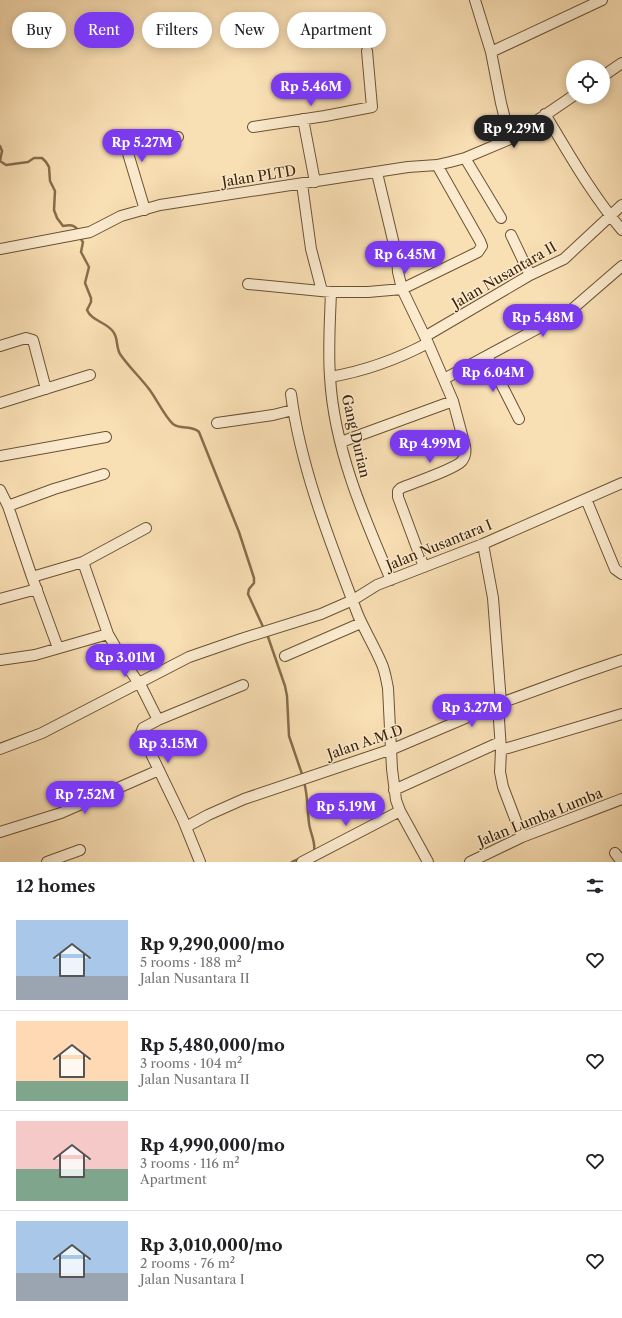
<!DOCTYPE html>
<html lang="en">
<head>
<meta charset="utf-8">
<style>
	:root { --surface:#fff; --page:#f6f6f6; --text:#202124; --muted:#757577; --line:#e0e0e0; --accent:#7c3aed }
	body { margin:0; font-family:"Libre Caslon Text",serif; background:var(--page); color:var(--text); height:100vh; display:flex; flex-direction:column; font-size:15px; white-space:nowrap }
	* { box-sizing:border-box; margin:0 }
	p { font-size:13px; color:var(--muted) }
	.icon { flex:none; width:22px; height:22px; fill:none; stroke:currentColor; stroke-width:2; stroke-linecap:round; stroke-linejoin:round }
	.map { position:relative; height:862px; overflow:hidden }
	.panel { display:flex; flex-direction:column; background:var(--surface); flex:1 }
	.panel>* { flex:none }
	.hud { position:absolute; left:12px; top:12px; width:400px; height:36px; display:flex; gap:8px }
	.controls { position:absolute; left:566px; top:60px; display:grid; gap:8px }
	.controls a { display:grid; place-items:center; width:44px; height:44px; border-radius:50%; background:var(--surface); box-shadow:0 2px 10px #0003; font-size:20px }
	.price { position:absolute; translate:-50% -34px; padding:0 9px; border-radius:14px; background:var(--accent); color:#fff; font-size:13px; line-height:26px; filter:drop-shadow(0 1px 2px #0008) }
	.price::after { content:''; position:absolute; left:50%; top:24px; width:12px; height:9px; margin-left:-6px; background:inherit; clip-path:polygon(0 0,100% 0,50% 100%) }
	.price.selected { background:#222; color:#fff }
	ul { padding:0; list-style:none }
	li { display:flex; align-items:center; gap:12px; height:100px; padding:0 16px }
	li+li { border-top:1px solid var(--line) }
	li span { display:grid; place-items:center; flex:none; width:112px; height:80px; border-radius:0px; color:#555 }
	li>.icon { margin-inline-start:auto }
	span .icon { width:48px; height:48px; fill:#fffc; stroke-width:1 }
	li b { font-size:17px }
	h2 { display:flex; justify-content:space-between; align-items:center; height:48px; padding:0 16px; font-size:17px }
	.tag { padding:0 14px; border-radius:18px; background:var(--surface); box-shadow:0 2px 10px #0003; font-size:14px; line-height:36px }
	.tag.selected { background:var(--accent); color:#fff }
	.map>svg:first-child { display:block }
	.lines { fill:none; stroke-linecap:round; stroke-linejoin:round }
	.stream { stroke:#866d4c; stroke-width:2.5 }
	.minor-casing { stroke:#6a5233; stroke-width:12 }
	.minor { stroke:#fbeace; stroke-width:10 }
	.labels { text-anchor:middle; stroke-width:3; stroke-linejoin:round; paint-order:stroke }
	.street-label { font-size:14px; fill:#3a2308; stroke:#fbeace }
</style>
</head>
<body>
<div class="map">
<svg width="622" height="862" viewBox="0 0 622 862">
	<rect width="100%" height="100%" fill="#f9dfb4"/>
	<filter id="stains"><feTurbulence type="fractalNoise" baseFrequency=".005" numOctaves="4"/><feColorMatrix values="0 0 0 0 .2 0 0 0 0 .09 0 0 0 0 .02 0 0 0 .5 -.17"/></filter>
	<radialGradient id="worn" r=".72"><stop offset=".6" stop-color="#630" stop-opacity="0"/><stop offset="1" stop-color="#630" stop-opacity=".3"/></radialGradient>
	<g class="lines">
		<!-- stream -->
		<path class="stream" d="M0,146L2,151L0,161L6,165L28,162L34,158H42L46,162L49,167L50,181L55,191L54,210L57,218L63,226C69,225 75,224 78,231
			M80,236L82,241L83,242L81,252L89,267L85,283L91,298V302L87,310C92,322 108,322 114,333C118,339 116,347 120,354C128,366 140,377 149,389C156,398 165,417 173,424C181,430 192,425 199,432L239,532L254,578V583L249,589L248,594L264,629
			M267,634L285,686L287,696L289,736L303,777
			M304,782C308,796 307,809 309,823C310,833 316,842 314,851
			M292,862L301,858"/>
		<!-- minor casing -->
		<g class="minor-casing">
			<path id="minor" d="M475,0L491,52L501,103L510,139
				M491,52L602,0
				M603,76L622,63
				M545,114C569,154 592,195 622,230
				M303,119L315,182
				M253,127L325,116L372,107L367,51
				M465,158L501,218
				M302,184L311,249L322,291
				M145,210L127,150L178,137
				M511,235L530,275
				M0,249L90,232L121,216L160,205L408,167L437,165L450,162L465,158L510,139L573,96
				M248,284L331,292H368L402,289L478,252L482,246L480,241L437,165
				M331,292C330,320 328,348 330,377C334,448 363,515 391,580
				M426,336L530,275L564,259L622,205
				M0,346L26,338L33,340L46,389
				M487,356L519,419
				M330,377C365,371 396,360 428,343L402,289L398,272L397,257L377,173
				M444,379L570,311L622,266
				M291,394C301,470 331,544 358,615C365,631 374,646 381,662C385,670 386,679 388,688L392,769L396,800L400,811L428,862
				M0,403L90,375
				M217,423L273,415L293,410
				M341,442L453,401
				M0,456L106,437
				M0,490L8,506L32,577L58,648
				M586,499L615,569L622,574
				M8,506L54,489L104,474
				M483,544L493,598L501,703
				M83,562L146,528
				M424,567L398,497V491L401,488C413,483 455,469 462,461C465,457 466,451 465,446L453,401L428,343
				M32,577L83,562L108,634L123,660L142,688L158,720L143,728L141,733L183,820L200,862
				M0,599L37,589
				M285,656L361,623
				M0,660L35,655L108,634
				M498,705L501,750L500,772L503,787L522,837
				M158,720L243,685
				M0,749L42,733L189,657L241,639L321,614L353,600L377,585L483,544L622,483
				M501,750L622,714
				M394,790L500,742
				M186,827L208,815L244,799L395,748L501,703L578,675L622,660
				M0,832L61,813L159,770
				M615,853L622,862
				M47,862L80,850
				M302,862L400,811
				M470,862L522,837L622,799"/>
		</g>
		<!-- minor -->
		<use href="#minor" class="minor"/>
	</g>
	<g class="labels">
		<!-- street labels -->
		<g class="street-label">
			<text transform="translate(259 176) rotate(-9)" y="5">Jalan PLTD</text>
			<text transform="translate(504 275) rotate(-30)" y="5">Jalan Nusantara II</text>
			<text transform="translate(356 436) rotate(77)" y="5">Gang Durian</text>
			<text transform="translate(439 545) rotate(-22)" y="5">Jalan Nusantara I</text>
			<text transform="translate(365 742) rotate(-19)" y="5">Jalan A.M.D</text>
			<text transform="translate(540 817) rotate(-22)" y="5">Jalan Lumba Lumba</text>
		</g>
	</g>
	<rect width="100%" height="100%" filter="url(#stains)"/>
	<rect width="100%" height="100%" fill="url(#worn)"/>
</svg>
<div class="controls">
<a><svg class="icon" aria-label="locate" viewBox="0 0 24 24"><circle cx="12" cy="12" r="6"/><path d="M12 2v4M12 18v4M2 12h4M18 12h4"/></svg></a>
</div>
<b class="price" style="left:311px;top:107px">Rp 5.46M</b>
<b class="price selected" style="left:514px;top:149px">Rp 9.29M</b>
<b class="price" style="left:142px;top:163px">Rp 5.27M</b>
<b class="price" style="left:405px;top:275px">Rp 6.45M</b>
<b class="price" style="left:543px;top:338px">Rp 5.48M</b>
<b class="price" style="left:493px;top:393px">Rp 6.04M</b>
<b class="price" style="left:430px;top:464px">Rp 4.99M</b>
<b class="price" style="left:125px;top:678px">Rp 3.01M</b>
<b class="price" style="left:472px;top:728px">Rp 3.27M</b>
<b class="price" style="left:168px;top:764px">Rp 3.15M</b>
<b class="price" style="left:85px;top:815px">Rp 7.52M</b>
<b class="price" style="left:346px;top:827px">Rp 5.19M</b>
<div class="hud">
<a class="tag">Buy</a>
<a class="tag selected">Rent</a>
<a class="tag">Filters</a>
<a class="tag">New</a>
<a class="tag">Apartment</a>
</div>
</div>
<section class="panel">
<h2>12 homes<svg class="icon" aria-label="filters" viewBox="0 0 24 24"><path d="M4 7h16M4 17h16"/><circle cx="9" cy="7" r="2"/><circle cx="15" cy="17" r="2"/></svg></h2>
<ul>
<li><span style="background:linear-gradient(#a9c7e8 70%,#9aa5b1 0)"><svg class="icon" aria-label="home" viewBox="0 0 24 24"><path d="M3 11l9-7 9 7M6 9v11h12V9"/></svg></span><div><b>Rp 9,290,000/mo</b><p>5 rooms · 188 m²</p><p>Jalan Nusantara II</p></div><svg class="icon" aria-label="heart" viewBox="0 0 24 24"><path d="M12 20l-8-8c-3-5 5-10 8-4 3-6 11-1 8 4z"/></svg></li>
<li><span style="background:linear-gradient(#ffd9b3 75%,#7fa58c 0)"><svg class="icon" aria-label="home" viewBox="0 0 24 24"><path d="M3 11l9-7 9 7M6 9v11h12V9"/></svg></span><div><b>Rp 5,480,000/mo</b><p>3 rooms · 104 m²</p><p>Jalan Nusantara II</p></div><svg class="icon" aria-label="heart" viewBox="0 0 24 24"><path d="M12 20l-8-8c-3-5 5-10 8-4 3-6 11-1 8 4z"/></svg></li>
<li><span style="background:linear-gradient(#f6c9c9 60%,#7fa58c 0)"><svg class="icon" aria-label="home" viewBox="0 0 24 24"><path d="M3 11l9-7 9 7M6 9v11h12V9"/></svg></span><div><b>Rp 4,990,000/mo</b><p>3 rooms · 116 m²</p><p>Apartment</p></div><svg class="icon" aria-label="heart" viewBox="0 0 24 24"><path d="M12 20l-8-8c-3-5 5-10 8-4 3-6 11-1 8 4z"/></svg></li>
<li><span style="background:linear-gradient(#a9c7e8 65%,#9aa5b1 0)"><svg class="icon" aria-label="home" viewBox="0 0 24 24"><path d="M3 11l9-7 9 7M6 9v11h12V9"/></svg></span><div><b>Rp 3,010,000/mo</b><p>2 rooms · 76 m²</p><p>Jalan Nusantara I</p></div><svg class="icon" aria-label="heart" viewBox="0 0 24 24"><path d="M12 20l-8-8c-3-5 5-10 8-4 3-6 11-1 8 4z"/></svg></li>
</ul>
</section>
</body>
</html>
